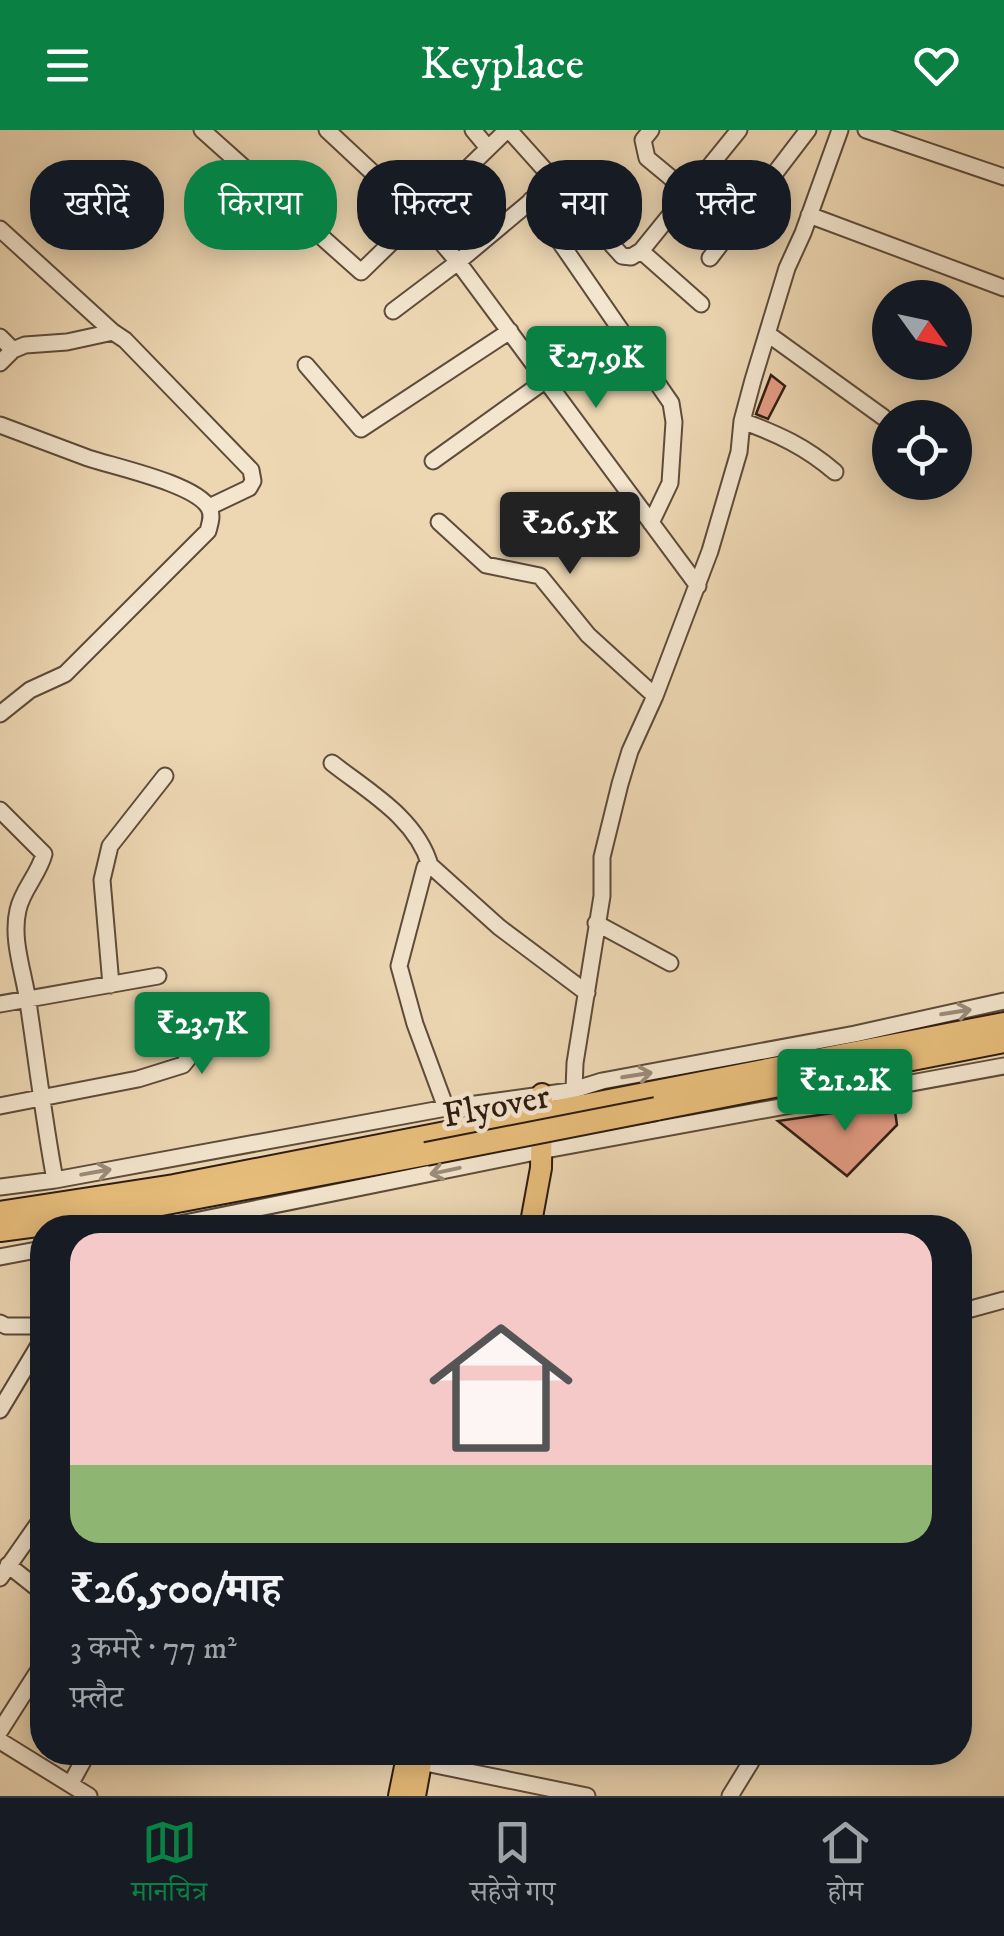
<!DOCTYPE html>
<html lang="hi">
<head>
<meta charset="utf-8">
<style>
	:root { --surface:#171b24; --page:#242831; --text:#f1f3f6; --muted:#9ea1a6; --line:#363941; --accent:#0b8043 }
	body { margin:0; font-family:"IM FELL DW Pica","Noto Serif Devanagari",serif; background:var(--page); color:var(--text); height:100vh; display:flex; flex-direction:column; font-size:38px; white-space:nowrap }
	* { box-sizing:border-box; margin:0 }
	p { font-size:32px; color:var(--muted) }
	.icon { flex:none; width:55px; height:55px; fill:none; stroke:currentColor; stroke-width:2; stroke-linecap:round; stroke-linejoin:round }
	.map { position:relative; flex:1; overflow:hidden }
	.details { position:absolute; left:30px; top:1085px; width:942px; height:550px; display:flex; flex-direction:column; background:var(--surface); border-radius:40px; box-shadow:0 5px 25px #0003 }
	.details>* { flex:none }
	.hud { position:absolute; left:30px; top:30px; width:945px; height:90px; display:flex; gap:20px }
	.needle { width:65px; rotate:123deg }
	.fabs { position:absolute; left:872px; top:150px; display:grid; gap:20px }
	.fabs a { display:grid; place-items:center; width:100px; height:100px; border-radius:50%; background:var(--surface); box-shadow:0 5px 25px #0003; font-size:50px }
	.price { position:absolute; translate:-50% -85px; padding:0 22px; border-radius:10px; background:var(--accent); color:#fff; font-size:32px; line-height:65px; filter:drop-shadow(0 2px 5px #0008) }
	.price::after { content:''; position:absolute; left:50%; top:60px; width:30px; height:22px; margin-left:-15px; background:inherit; clip-path:polygon(0 0,100% 0,50% 100%) }
	.price.current { background:#222; color:#fff }
	ul { padding:0; list-style:none }
	li { display:grid; align-content:center; gap:20px; height:530px; padding:0 40px }
	li+li { border-top:2px solid var(--line) }
	li span { display:grid; place-items:center; height:310px; border-radius:30px; color:#555 }
	li>.icon { margin-inline-start:auto }
	span .icon { width:180px; height:180px; fill:#fffc; stroke-width:1 }
	li b { font-size:42px }
	.pill { padding:0 35px; border-radius:40px; background:var(--surface); box-shadow:0 5px 25px #0003; font-size:35px; line-height:90px }
	.pill.current { background:var(--accent); color:#fff }
	header { display:flex; justify-content:space-between; align-items:center; height:130px; padding:0 40px; background:var(--accent); color:#fff; font-size:45px; font-weight:600 }
	.tab-bar { display:flex; justify-content:space-around; align-items:center; height:140px; border-top:2px solid var(--line); background:var(--surface); font-size:28px; color:var(--muted) }
	.tab-bar a { display:grid; justify-items:center; gap:5px }
	.tab-bar .current { color:var(--accent) }
	.map>svg:first-child { display:block }
	.building { fill:#e59c84; stroke:#2e1c11; stroke-width:2.5 }
	.lines { fill:none; stroke-linecap:round; stroke-linejoin:round }
	.minor-casing { stroke:#5e4b3a; stroke-width:19 }
	.major-casing { stroke:#2e1c11; stroke-width:24 }
	.highway-casing { stroke:#2e1c11; stroke-width:26 }
	.minor { stroke:#f3e5ce; stroke-width:15 }
	.major { stroke:#e6bc7a; stroke-width:20 }
	.highway { stroke:#e6bc7a; stroke-width:22 }
	.highway-bridge-casing { stroke:#2e1c11; stroke-width:26; stroke-linecap:butt }
	.highway-bridge { stroke:#e6bc7a; stroke-width:22 }
	.oneway { stroke:#9a8b79 }
	.labels { text-anchor:middle; stroke-width:9; stroke-linejoin:round; paint-order:stroke }
	.street-label { font-size:35px; fill:#2e1c11; stroke:#f3e5ce }
</style>
</head>
<body>
<header><svg class="icon" aria-label="menu" viewBox="0 0 24 24"><path d="M4 6h16M4 12h16M4 18h16"/></svg>Keyplace<svg class="icon" aria-label="heart" viewBox="0 0 24 24"><path d="M12 20l-8-8c-3-5 5-10 8-4 3-6 11-1 8 4z"/></svg></header>
<div class="map">
<svg width="1004" height="1666" viewBox="0 0 1004 1666">
	<rect width="100%" height="100%" fill="#edd7b3"/>
	<filter id="stains"><feTurbulence type="fractalNoise" baseFrequency=".002" numOctaves="4"/><feColorMatrix values="0 0 0 0 .2 0 0 0 0 .09 0 0 0 0 .02 0 0 0 .5 -.17"/></filter>
	<radialGradient id="worn" r=".72"><stop offset=".6" stop-color="#630" stop-opacity="0"/><stop offset="1" stop-color="#630" stop-opacity=".3"/></radialGradient>
	<!-- building -->
	<path class="building" d="M771,245L785,256L768,289L756,284Z
		M894,974L897,995L847,1046L778,991Z"/>
	<g class="lines">
		<!-- minor casing -->
		<g class="minor-casing">
			<path id="minor" d="M202,0L361,142L507,0
				M327,0L419,86L458,132L698,456
				M473,0L488,18
				M509,0L622,126L631,127L641,121L739,0
				M651,0L643,10L647,28L688,62
				M866,0L1004,47
				M531,70L671,273L674,292L670,353L651,393
				M809,85L1004,158
				M0,99L113,202
				M641,121L701,174
				M710,128L808,0
				M393,181L458,132L556,50
				M768,204L883,287
				M0,207L13,220L0,233
				M13,220L25,215L67,212L113,202L125,210L251,340L253,351L249,358L209,377
				M306,235L361,299L510,201
				M742,291C778,304 806,317 835,342
				M0,295C29,306 59,317 88,328C115,337 196,354 209,378C213,386 210,393 208,401L65,544L30,560L0,584
				M433,331L546,250
				M439,392L486,435L540,446L588,505L655,566
				M332,633C369,662 416,688 430,735
				M0,680L44,724C39,744 22,760 18,780C11,810 24,843 28,872C37,932 44,991 55,1050
				M596,793L670,833
				M111,855L102,750L110,716L165,646
				M0,874L158,846
				M574,960L575,933L602,766V727L620,654L630,621L655,566L710,421L739,322L742,291L753,250L787,138L803,103L840,0
				M0,976L138,949L183,935L223,884
				M446,978L415,894L399,836L425,737L430,735L499,797L587,863
				M0,1057L55,1050L446,978L570,961L602,951L855,904L1004,871
				M160,1098L540,1021L1004,936
				M0,1127L42,1119
				M960,1182L1004,1170
				M0,1193L6,1196H42
				M0,1280L42,1210
				M8,1435L42,1462
				M0,1448L42,1388
				M0,1601L42,1535
				M0,1611L89,1666
				M411,1630L587,1666
				M71,1653L88,1622
				M730,1666L757,1622"/>
		</g>
		<!-- major casing -->
		<g class="major-casing">
			<path id="major" d="M530,1098L541,1038L542,964
				M399,1666L408,1622
				M415,1666L423,1622"/>
		</g>
		<!-- highway casing -->
		<g class="highway-casing">
			<path id="highway" d="M656,979L1004,911
				M0,1083L174,1056L1004,894
				M0,1100L82,1089L426,1024"/>
		</g>
		<!-- minor -->
		<use href="#minor" class="minor"/>
		<!-- major -->
		<use href="#major" class="major"/>
		<!-- highway -->
		<use href="#highway" class="highway"/>
		<!-- highway-bridge casing -->
		<g class="highway-bridge-casing">
			<path id="highway-bridge" d="M426,1024L656,979"/>
		</g>
		<!-- highway-bridge -->
		<use href="#highway-bridge" class="highway-bridge"/>
	</g>
	<!-- one-way arrows -->
	<defs><path id="oneway-shaft" d="M-6 0H5M1.5-3L5.5 0L1.5 3" fill="none" stroke-width="1.6" stroke-linecap="round" stroke-linejoin="round" transform="scale(2.5)"/></defs>
	<g class="oneway">
		<use href="#oneway-shaft" transform="translate(956 882) rotate(-9)"/>
		<use href="#oneway-shaft" transform="translate(637 945) rotate(-9)"/>
		<use href="#oneway-shaft" transform="translate(445 1041) rotate(168)"/>
		<use href="#oneway-shaft" transform="translate(96 1042) rotate(-10)"/>
	</g>
	<g class="labels">
		<!-- street labels -->
		<g class="street-label">
			<text transform="translate(496 975) rotate(-11)" y="12">Flyover</text>
		</g>
	</g>
	<rect width="100%" height="100%" filter="url(#stains)"/>
	<rect width="100%" height="100%" fill="url(#worn)"/>
</svg>
<div class="fabs">
<a><svg class="needle" viewBox="-14 -14 28 28"><path d="M0-13l5 13h-10z" fill="#e53935"/><path d="M0 13l5-13h-10z" fill="#9ea1a6"/></svg></a>
<a><svg class="icon" aria-label="locate" viewBox="0 0 24 24"><circle cx="12" cy="12" r="6"/><path d="M12 2v4M12 18v4M2 12h4M18 12h4"/></svg></a>
</div>
<b class="price" style="left:596px;top:281px">₹27.9K</b>
<b class="price current" style="left:570px;top:447px">₹26.5K</b>
<b class="price" style="left:202px;top:947px">₹23.7K</b>
<b class="price" style="left:845px;top:1004px">₹21.2K</b>
<div class="hud">
<a class="pill">खरीदें</a>
<a class="pill current">किराया</a>
<a class="pill">फ़िल्टर</a>
<a class="pill">नया</a>
<a class="pill">फ़्लैट</a>
</div>
<section class="details">
<ul>
<li><span style="background:linear-gradient(#f6c9c9 75%,#8fb573 0)"><svg class="icon" aria-label="home" viewBox="0 0 24 24"><path d="M3 11l9-7 9 7M6 9v11h12V9"/></svg></span><div><b>₹26,500/माह</b><p>3 कमरे · 77 m²</p><p>फ़्लैट</p></div></li>
</ul>
</section>
</div>
<nav class="tab-bar">
<a class="current"><svg class="icon" aria-label="map" viewBox="0 0 24 24"><path d="M3 6l6-2 6 2 6-2v14l-6 2-6-2-6 2zM9 4v14M15 6v14"/></svg>मानचित्र</a>
<a><svg class="icon" aria-label="saved" viewBox="0 0 24 24"><path d="M7 4h10v16l-5-4-5 4z"/></svg>सहेजे गए</a>
<a><svg class="icon" aria-label="home" viewBox="0 0 24 24"><path d="M3 11l9-7 9 7M6 9v11h12V9"/></svg>होम</a>
</nav>
</body>
</html>
